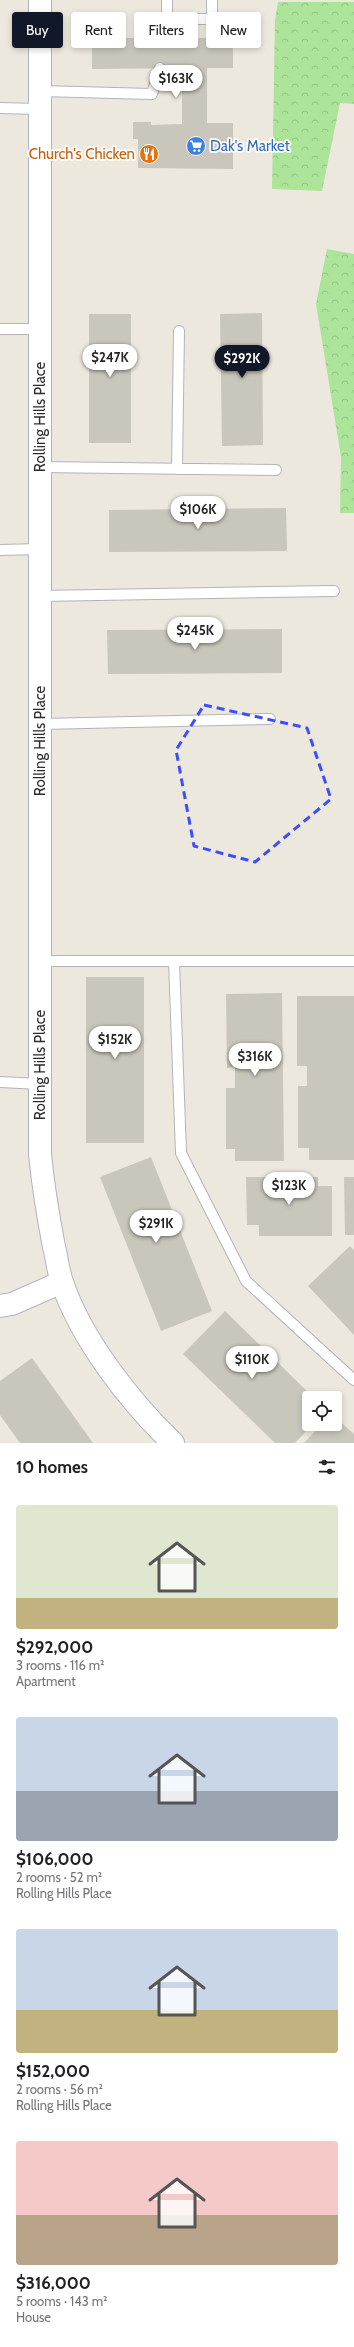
<!DOCTYPE html>
<html lang="en">
<head>
<meta charset="utf-8">
<style>
	:root { --surface:#fff; --page:#f2f2f2; --text:#202124; --muted:#757577; --accent:#111827 }
	body { margin:0; font-family:Cabin,sans-serif; background:var(--page); color:var(--text); height:100vh; display:flex; flex-direction:column; font-size:15px; white-space:nowrap }
	* { box-sizing:border-box; margin:0 }
	p { font-size:13px; color:var(--muted) }
	.icon { flex:none; width:22px; height:22px; fill:none; stroke:currentColor; stroke-width:2; stroke-linecap:round; stroke-linejoin:round }
	.map { position:relative; height:1443px; overflow:hidden }
	.drawer { display:flex; flex-direction:column; background:var(--surface); flex:1 }
	.drawer>* { flex:none }
	.top-card { position:absolute; left:12px; top:12px; width:330px; height:36px; display:flex; gap:8px }
	.buttons { position:absolute; left:302px; top:1391px; display:grid; gap:8px }
	.buttons a { display:grid; place-items:center; width:40px; height:40px; border-radius:4px; background:var(--surface); box-shadow:0 2px 6px #0003; font-size:20px }
	.price { position:absolute; translate:-50% -34px; padding:0 9px; border-radius:14px; background:#fff; color:#222; font-size:13px; line-height:26px; filter:drop-shadow(0 1px 2px #0008) }
	.price::after { content:''; position:absolute; left:50%; top:24px; width:12px; height:9px; margin-left:-6px; background:inherit; clip-path:polygon(0 0,100% 0,50% 100%) }
	.price.on { background:var(--accent); color:#fff }
	ul { padding:0; list-style:none }
	li { display:grid; align-content:center; gap:8px; height:212px; padding:0 16px }
	li span { display:grid; place-items:center; height:124px; border-radius:4px; color:#555 }
	li>.icon { margin-inline-start:auto }
	span .icon { width:72px; height:72px; fill:#fffc; stroke-width:1 }
	li b { font-size:17px }
	h2 { display:flex; justify-content:space-between; align-items:center; height:48px; padding:0 16px; font-size:17px }
	.tag { padding:0 14px; border-radius:4px; background:var(--surface); box-shadow:0 2px 6px #0003; font-size:14px; line-height:36px }
	.tag.on { background:var(--accent); color:#fff }
	.map>svg:first-child { display:block }
	.forest { fill:url(#forest-crowns) }
	.building { fill:#c9c6bc }
	.lines { fill:none; stroke-linecap:round; stroke-linejoin:round }
	.lane-casing { stroke:#b2b3bf; stroke-width:12 }
	.secondary-casing { stroke:#b2b3bf; stroke-width:24 }
	.lane { stroke:#fff; stroke-width:10 }
	.secondary { stroke:#fff; stroke-width:22 }
	.marked { fill:none; stroke:#3d4efb; stroke-width:3; stroke-dasharray:8 5; stroke-linejoin:round }
	.labels { text-anchor:middle; stroke-width:3.5; stroke-linejoin:round; paint-order:stroke }
	.shop-label { font-size:15px; fill:#366cbe; stroke:#fff; text-anchor:start }
	.food-label { font-size:15px; fill:#c56008; stroke:#fff; text-anchor:end }
	.street-label { font-size:15px; fill:#2c2c2c; stroke:#fff }
</style>
</head>
<body>
<div class="map">
<svg width="354" height="1443" viewBox="0 0 354 1443">
	<defs>
		<pattern id="forest-crowns" width="20" height="18" patternUnits="userSpaceOnUse"><rect width="20" height="18" fill="#ace49a"/><path d="M2 6a3 3 0 1 1 6 0M12 15a3 3 0 1 1 6 0" fill="none" stroke="#94c485"/></pattern>
	</defs>
	<rect width="100%" height="100%" fill="#ede8de"/>
	<!-- forest -->
	<path class="forest" d="M278,2H354V104L340,103L322,191L272,189L275,20Z
		M327,249L354,254V513H340L341,457L316,304Z"/>
	<!-- building -->
	<path class="building" d="M92,38H233V68H207V123H233V169L138,168V139H133V122H151V125L182,124V68L92,69Z
		M262,313L263,445L222,446L220,314Z
		M89,314H131V443H89Z
		M286,508L287,551L109,552V510Z
		M282,629V673L108,674L107,630Z
		M86,977H144V1143H86Z
		M282,993L284,1161H235V1149H226V1088H235V1067L227,1068L226,994Z
		M297,996H354V1160H309V1148H298V1086H307V1066H297Z
		M151,1157L212,1311L161,1331L100,1177Z
		M246,1177H318V1186H332V1236H259V1225H247Z
		M344,1177H354V1235H345Z
		M350,1246L354,1250V1335L308,1286Z
		M225,1311L314,1398H309V1424H313L295,1443H275L183,1354Z
		M32,1358L93,1443H20L0,1415V1381Z
		M335,1417L354,1434V1443H304L322,1424H335Z"/>
	<g class="lines">
		<!-- lane casing -->
		<g class="lane-casing">
			<path id="lane" d="M167,0V38
				M167,19H212V0
				M40,91L152,94L160,68
				M0,108L39,109
				M0,329H40
				M40,467L276,470
				M177,469L179,331
				M0,550L40,549
				M40,596L334,591
				M40,724L270,719
				M40,961H354
				M174,961L181,1153L246,1281L354,1380
				M0,1082L40,1084"/>
		</g>
		<!-- secondary casing -->
		<g class="secondary-casing">
			<path id="secondary" d="M40,0V1154C43,1185 48,1216 54,1247C57,1258 58,1271 62,1282C81,1339 130,1402 173,1443
				M0,1306L12,1304L62,1282"/>
		</g>
		<!-- lane -->
		<use href="#lane" class="lane"/>
		<!-- secondary -->
		<use href="#secondary" class="secondary"/>
	</g>
	<!-- marked area -->
	<path class="marked" d="M204,705L307,728L331,799L255,862L194,846L176,750Z"/>
	<!-- icons -->
	<defs>
		<g id="supermarket-disc" transform="scale(1)"><circle r="9.5" fill="#3f7fe0" stroke="#fff"/><path d="M-6-5.5h2.5l.6 2H6L4.5 2H-2.5L-4.4-4H-6ZM-1.5 3.2a1.3 1.3 0 1 0 .1 0ZM3 3.2a1.3 1.3 0 1 0 .1 0Z" fill="#fff"/></g>
		<g id="restaurant-disc" transform="scale(1)"><circle r="9.5" fill="#e8710a" stroke="#fff"/><path d="M-5-6h1v4h1v-4h1v4h1v-4h1v5L-1.5 .5V6h-2V.5L-5-1ZM5-6V6H3V1.5H1.5Q1.5-4 5-6Z" fill="#fff"/></g>
	</defs>
	<g fill-rule="evenodd">
		<use href="#supermarket-disc" x="196" y="146"/>
		<use href="#restaurant-disc" x="149" y="154"/>
	</g>
	<g class="labels">
		<!-- shop labels -->
		<g class="shop-label">
			<text x="210" y="151">Dak's Market</text>
		</g>
		<!-- food labels -->
		<g class="food-label">
			<text x="135" y="159">Church's Chicken</text>
		</g>
		<!-- street labels -->
		<g class="street-label">
			<text transform="translate(40 417) rotate(-90)" y="5">Rolling Hills Place</text>
			<text transform="translate(40 741) rotate(-90)" y="5">Rolling Hills Place</text>
			<text transform="translate(40 1065) rotate(-90)" y="5">Rolling Hills Place</text>
		</g>
	</g>
</svg>
<div class="buttons">
<a><svg class="icon" aria-label="locate" viewBox="0 0 24 24"><circle cx="12" cy="12" r="6"/><path d="M12 2v4M12 18v4M2 12h4M18 12h4"/></svg></a>
</div>
<b class="price" style="left:176px;top:99px">$163K</b>
<b class="price" style="left:110px;top:378px">$247K</b>
<b class="price on" style="left:242px;top:379px">$292K</b>
<b class="price" style="left:198px;top:530px">$106K</b>
<b class="price" style="left:195px;top:651px">$245K</b>
<b class="price" style="left:115px;top:1060px">$152K</b>
<b class="price" style="left:255px;top:1077px">$316K</b>
<b class="price" style="left:289px;top:1206px">$123K</b>
<b class="price" style="left:156px;top:1244px">$291K</b>
<b class="price" style="left:252px;top:1380px">$110K</b>
<div class="top-card">
<a class="tag on">Buy</a>
<a class="tag">Rent</a>
<a class="tag">Filters</a>
<a class="tag">New</a>
</div>
</div>
<section class="drawer">
<h2>10 homes<svg class="icon" aria-label="filters" viewBox="0 0 24 24"><path d="M4 7h16M4 17h16"/><circle cx="9" cy="7" r="2"/><circle cx="15" cy="17" r="2"/></svg></h2>
<ul>
<li><span style="background:linear-gradient(#dfe7d0 75%,#c2b280 0)"><svg class="icon" aria-label="home" viewBox="0 0 24 24"><path d="M3 11l9-7 9 7M6 9v11h12V9"/></svg></span><div><b>$292,000</b><p>3 rooms · 116 m²</p><p>Apartment</p></div></li>
<li><span style="background:linear-gradient(#c9d6e8 60%,#9aa5b1 0)"><svg class="icon" aria-label="home" viewBox="0 0 24 24"><path d="M3 11l9-7 9 7M6 9v11h12V9"/></svg></span><div><b>$106,000</b><p>2 rooms · 52 m²</p><p>Rolling Hills Place</p></div></li>
<li><span style="background:linear-gradient(#c9d6e8 65%,#c2b280 0)"><svg class="icon" aria-label="home" viewBox="0 0 24 24"><path d="M3 11l9-7 9 7M6 9v11h12V9"/></svg></span><div><b>$152,000</b><p>2 rooms · 56 m²</p><p>Rolling Hills Place</p></div></li>
<li><span style="background:linear-gradient(#f6c9c9 60%,#b9a48a 0)"><svg class="icon" aria-label="home" viewBox="0 0 24 24"><path d="M3 11l9-7 9 7M6 9v11h12V9"/></svg></span><div><b>$316,000</b><p>5 rooms · 143 m²</p><p>House</p></div></li>
</ul>
</section>
</body>
</html>
